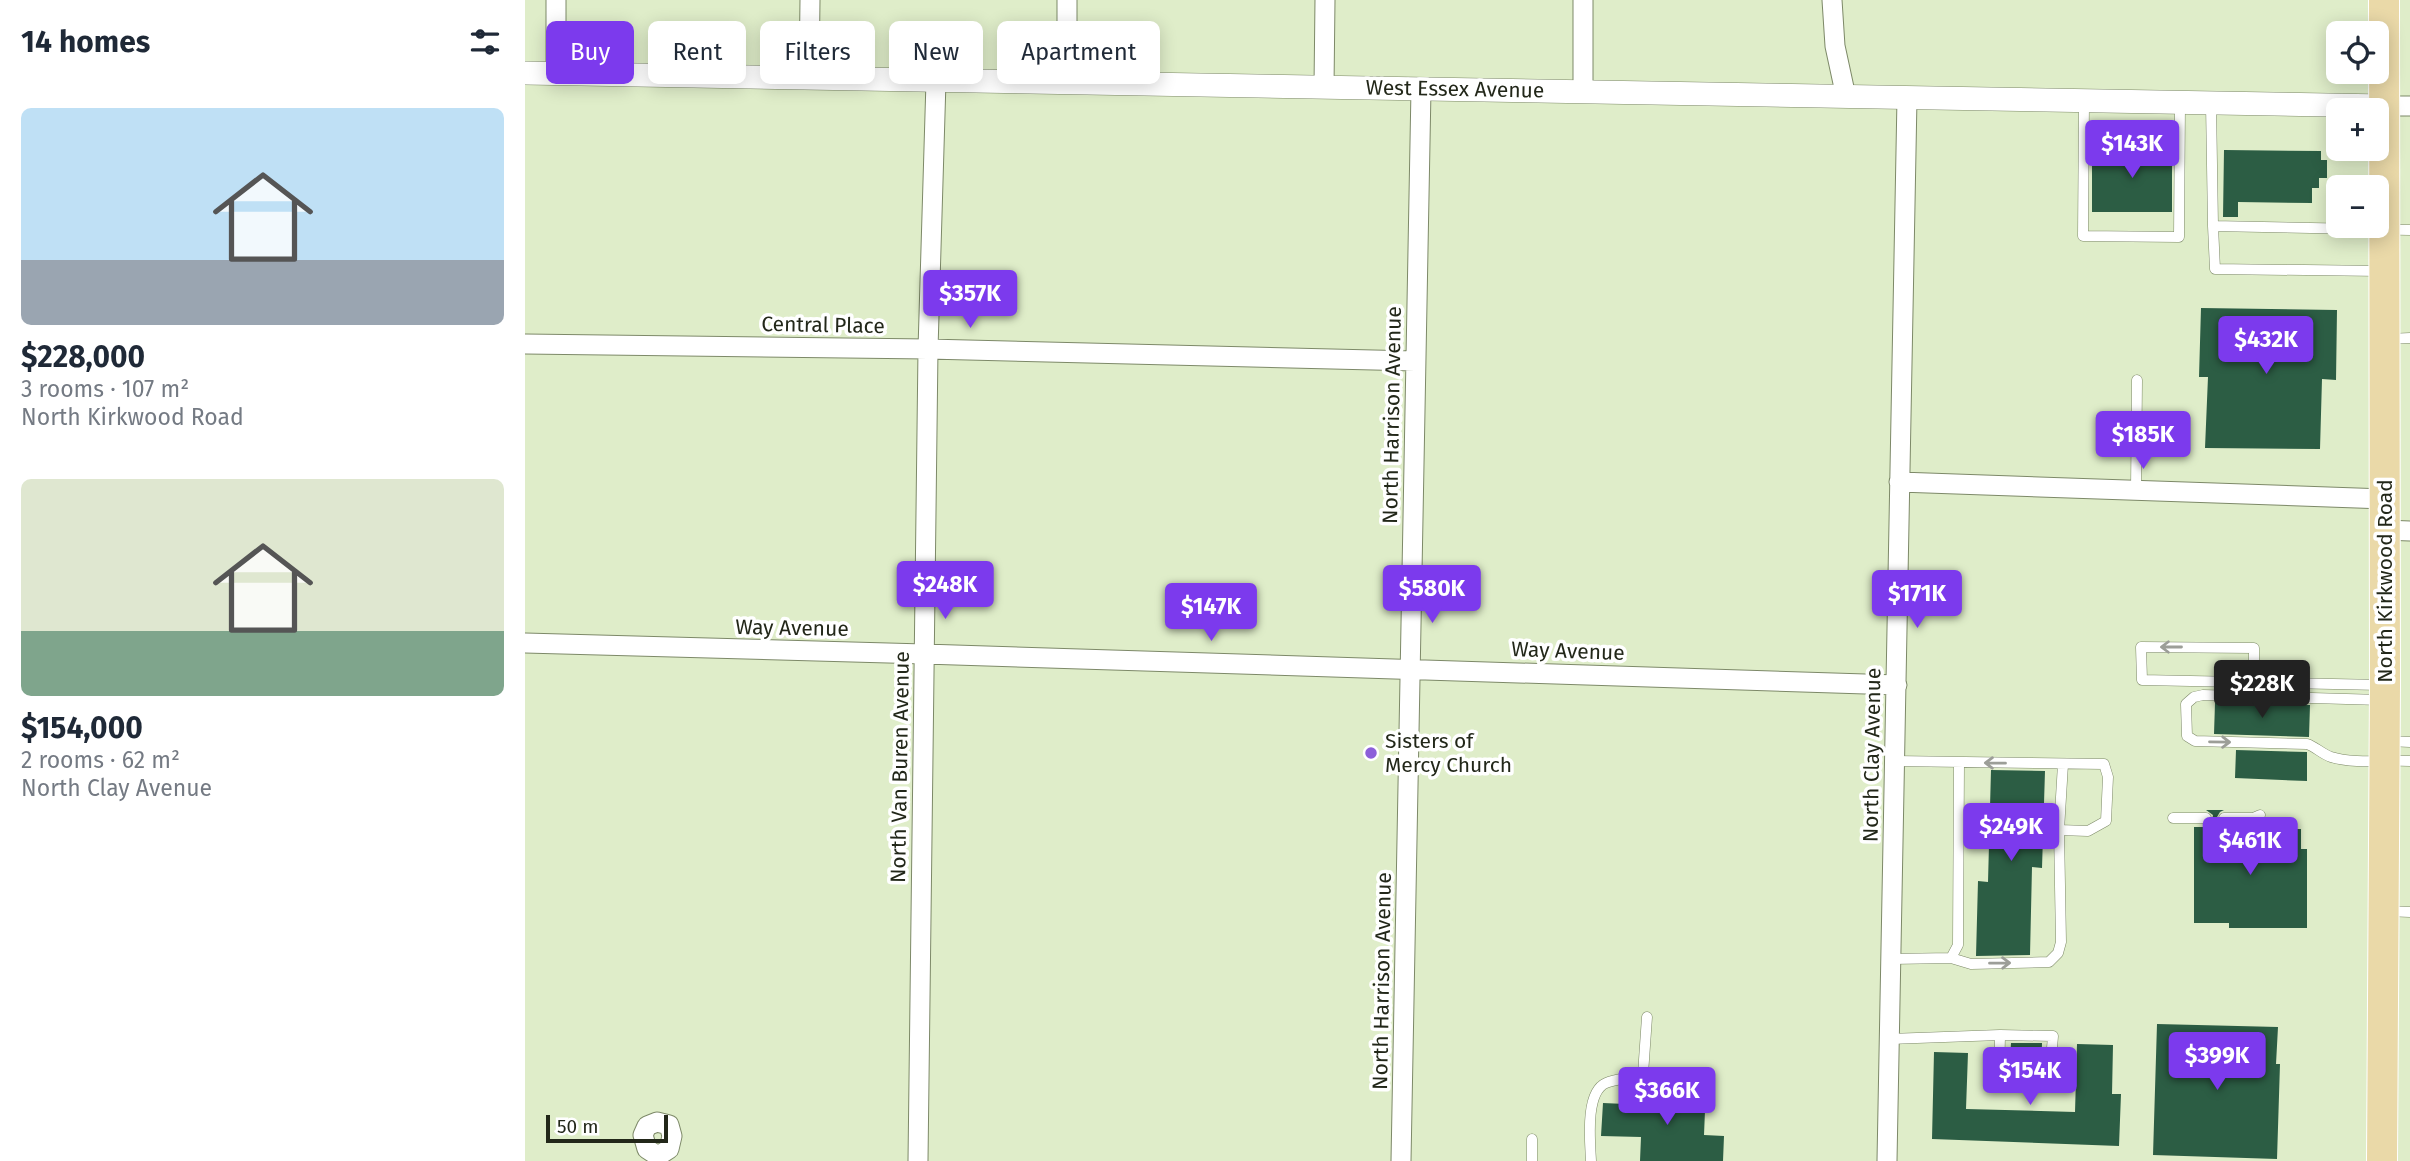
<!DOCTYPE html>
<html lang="en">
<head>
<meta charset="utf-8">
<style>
	:root { --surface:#fff; --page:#f6f6f7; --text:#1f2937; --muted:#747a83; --accent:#7c3aed }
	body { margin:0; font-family:"Fira Sans",sans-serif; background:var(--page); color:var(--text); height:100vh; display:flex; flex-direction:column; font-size:26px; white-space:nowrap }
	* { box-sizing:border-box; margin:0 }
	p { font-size:23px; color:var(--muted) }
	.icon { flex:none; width:38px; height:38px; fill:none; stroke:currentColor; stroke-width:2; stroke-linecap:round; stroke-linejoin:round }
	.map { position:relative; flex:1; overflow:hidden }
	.side { display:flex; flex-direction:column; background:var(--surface); width:525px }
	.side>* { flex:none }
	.banner { position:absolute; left:21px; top:21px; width:665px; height:63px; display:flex; gap:14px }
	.tools { position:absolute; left:1801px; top:21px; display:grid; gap:14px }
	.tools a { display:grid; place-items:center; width:63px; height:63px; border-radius:10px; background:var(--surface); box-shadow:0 4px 18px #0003; font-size:35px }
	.scale { position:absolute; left:21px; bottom:18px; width:122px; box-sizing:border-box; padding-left:7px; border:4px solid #222719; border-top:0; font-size:19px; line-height:24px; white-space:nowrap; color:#222719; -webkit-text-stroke:5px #fff; paint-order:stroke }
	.price { position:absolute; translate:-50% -60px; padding:0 16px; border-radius:7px; background:var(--accent); color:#fff; font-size:23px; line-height:46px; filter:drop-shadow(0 2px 4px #0008) }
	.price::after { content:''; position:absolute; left:50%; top:42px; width:21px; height:16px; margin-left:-10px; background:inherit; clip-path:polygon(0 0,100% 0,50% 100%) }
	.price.active { background:#222; color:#fff }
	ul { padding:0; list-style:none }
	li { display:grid; align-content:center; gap:14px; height:371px; padding:0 21px }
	li span { display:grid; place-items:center; height:217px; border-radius:10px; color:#555 }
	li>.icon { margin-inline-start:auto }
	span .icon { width:126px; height:126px; fill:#fffc; stroke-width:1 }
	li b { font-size:30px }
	h2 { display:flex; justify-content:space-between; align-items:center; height:84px; padding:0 21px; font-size:30px }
	.pill { padding:0 24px; border-radius:10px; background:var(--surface); box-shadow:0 4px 18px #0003; font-size:24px; line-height:63px }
	.pill.active { background:var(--accent); color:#fff }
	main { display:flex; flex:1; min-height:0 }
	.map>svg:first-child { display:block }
	.building { fill:#2c5d44 }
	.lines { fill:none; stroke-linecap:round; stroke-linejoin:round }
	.service-casing { stroke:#7d8968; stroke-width:11 }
	.minor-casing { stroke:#7d8968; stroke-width:21 }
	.tertiary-casing { stroke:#7d8968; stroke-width:24 }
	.primary-casing { stroke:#fff; stroke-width:32 }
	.service { stroke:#fff; stroke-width:10 }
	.minor { stroke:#fff; stroke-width:19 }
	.tertiary { stroke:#fff; stroke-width:23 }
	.primary { stroke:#ead9a8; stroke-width:30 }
	.oneway { stroke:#9c9e98 }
	.poi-dot { fill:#8c5fd9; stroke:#fff; stroke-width:2.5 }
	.labels { text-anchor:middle; stroke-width:7; stroke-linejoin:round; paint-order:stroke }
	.street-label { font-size:21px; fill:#222719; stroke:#fff }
	.poi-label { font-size:21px; fill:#222719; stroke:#fff; text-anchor:start }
</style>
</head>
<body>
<main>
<section class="side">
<h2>14 homes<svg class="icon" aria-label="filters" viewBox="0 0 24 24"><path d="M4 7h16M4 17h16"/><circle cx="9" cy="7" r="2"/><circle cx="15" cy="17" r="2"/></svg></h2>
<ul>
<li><span style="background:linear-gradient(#bfe0f5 70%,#9aa5b1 0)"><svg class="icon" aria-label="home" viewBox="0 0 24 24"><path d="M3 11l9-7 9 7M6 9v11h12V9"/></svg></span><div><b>$228,000</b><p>3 rooms · 107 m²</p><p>North Kirkwood Road</p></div></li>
<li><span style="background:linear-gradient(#dfe7d0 70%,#7fa58c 0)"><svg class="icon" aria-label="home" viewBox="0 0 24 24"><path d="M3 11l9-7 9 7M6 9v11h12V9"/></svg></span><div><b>$154,000</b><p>2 rooms · 62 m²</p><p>North Clay Avenue</p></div></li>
</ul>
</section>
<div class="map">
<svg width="1885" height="1161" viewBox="0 0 1885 1161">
	<rect width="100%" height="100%" fill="#dfedc9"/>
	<!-- building -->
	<path class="building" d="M1567,148H1647V212H1567Z
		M1699,150L1796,151V160H1802V178H1794V188H1787V203L1713,202V217H1698Z
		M1676,308L1812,310L1811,380L1797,379L1795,449L1680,448L1683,377H1674Z
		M1690,703L1785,705L1784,737L1689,734Z
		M1711,750L1782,752V781L1710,778Z
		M1466,770L1520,771L1517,868L1507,867L1505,955L1451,956L1453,881L1463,882Z
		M1681,810H1699L1695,812L1692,817L1693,822L1699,825V829H1776V849H1782V928H1704V923H1669V827H1681L1687,822L1688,815Z
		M1632,1024L1753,1027L1751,1064H1755L1752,1159L1628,1155Z
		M1486,1043H1517L1516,1077L1484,1075Z
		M1552,1044L1588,1045L1587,1094H1596L1594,1146L1407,1139L1409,1052L1443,1053L1441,1109L1550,1112Z
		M1146,1084L1181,1086L1179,1135L1199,1136L1198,1161H1115L1116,1137L1076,1136L1078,1103L1145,1106Z"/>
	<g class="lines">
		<!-- service casing -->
		<g class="service-casing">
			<path id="service" d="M1559,101L1558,236L1654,237L1655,103
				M1686,104L1688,226
				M1856,271L1690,269L1688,226L1885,230
				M1864,339L1885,338
				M1611,491L1612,380
				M1729,682V648L1616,647L1617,680L1856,685
				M1856,700L1678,695L1669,697L1661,704L1662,736L1670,741L1782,744C1791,747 1797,754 1806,757C1828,764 1861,760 1885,761
				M1864,741L1885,742
				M1370,761L1579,764L1583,777L1581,821L1563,831L1534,830
				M1648,818H1681
				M1699,818H1728L1735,815
				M1861,911L1885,912
				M1426,958L1446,964L1524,962L1533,953L1536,942L1534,830L1538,764
				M1366,959L1426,958L1433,945L1434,762
				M1364,1039L1475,1035L1474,1084H1524L1528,1036L1475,1035
				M1007,1161V1139
				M1066,1161C1065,1141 1060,1092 1081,1083C1093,1078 1106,1079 1118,1074L1122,1017"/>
		</g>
		<!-- minor casing -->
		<g class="minor-casing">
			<path id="minor" d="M542,0V83
				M1307,0L1310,46L1321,97
				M31,74V0
				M284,78L285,0
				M799,87L800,0
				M1058,92V0
				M1860,106H1885
				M0,344L403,349L890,361
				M1374,482L1860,499
				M1860,530L1885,531
				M0,643L399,654L1372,685
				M132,1122L144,1125L147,1136L144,1149L133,1156L122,1149L118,1135L122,1126Z
				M393,1161L403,349L411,81
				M876,1161L896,89
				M1362,1161L1382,98"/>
		</g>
		<!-- tertiary casing -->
		<g class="tertiary-casing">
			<path id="tertiary" d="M0,73L1860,106"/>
		</g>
		<!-- primary casing -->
		<g class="primary-casing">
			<path id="primary" d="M1857,1161L1860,685L1859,0"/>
		</g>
		<!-- service -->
		<use href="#service" class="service"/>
		<!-- minor -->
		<use href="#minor" class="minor"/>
		<!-- tertiary -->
		<use href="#tertiary" class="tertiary"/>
		<!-- primary -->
		<use href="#primary" class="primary"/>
	</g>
	<!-- one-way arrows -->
	<defs><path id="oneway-shaft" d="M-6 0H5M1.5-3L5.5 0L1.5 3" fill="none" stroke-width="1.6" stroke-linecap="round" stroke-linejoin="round" transform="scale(1.75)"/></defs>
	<g class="oneway">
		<use href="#oneway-shaft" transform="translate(1646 647) rotate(-180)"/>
		<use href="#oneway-shaft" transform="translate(1695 742) rotate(1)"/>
		<use href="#oneway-shaft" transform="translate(1470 763) rotate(-179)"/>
		<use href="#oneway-shaft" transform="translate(1475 963) rotate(-1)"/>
	</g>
	<!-- markers -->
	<circle class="poi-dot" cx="846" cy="753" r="7"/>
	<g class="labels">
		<!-- street labels -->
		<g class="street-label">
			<text transform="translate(930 89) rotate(1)" y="7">West Essex Avenue</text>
			<text transform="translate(298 325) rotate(1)" y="7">Central Place</text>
			<text transform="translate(867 415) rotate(-89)" y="7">North Harrison Avenue</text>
			<text transform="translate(1860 581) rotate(-90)" y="7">North Kirkwood Road</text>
			<text transform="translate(267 628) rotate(1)" y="7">Way Avenue</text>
			<text transform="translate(1043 651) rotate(2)" y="7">Way Avenue</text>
			<text transform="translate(1347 755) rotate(-89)" y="7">North Clay Avenue</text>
			<text transform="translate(375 767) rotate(-89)" y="7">North Van Buren Avenue</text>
			<text transform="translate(857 981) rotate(-89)" y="7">North Harrison Avenue</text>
		</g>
		<!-- poi labels -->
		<g class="poi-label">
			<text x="860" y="748">Sisters of<tspan x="860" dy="24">Mercy Church</tspan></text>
		</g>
	</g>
</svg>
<div class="tools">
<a><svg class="icon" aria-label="locate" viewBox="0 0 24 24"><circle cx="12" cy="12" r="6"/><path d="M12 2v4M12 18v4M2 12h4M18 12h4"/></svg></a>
<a>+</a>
<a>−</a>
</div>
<div class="scale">50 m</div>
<b class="price" style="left:1607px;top:180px">$143K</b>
<b class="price" style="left:445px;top:330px">$357K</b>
<b class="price" style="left:1741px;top:376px">$432K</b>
<b class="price" style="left:1618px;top:471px">$185K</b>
<b class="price" style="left:420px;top:621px">$248K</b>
<b class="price" style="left:907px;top:625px">$580K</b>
<b class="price" style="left:1392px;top:630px">$171K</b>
<b class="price" style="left:686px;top:643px">$147K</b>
<b class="price active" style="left:1737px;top:720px">$228K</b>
<b class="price" style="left:1486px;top:863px">$249K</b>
<b class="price" style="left:1725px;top:877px">$461K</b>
<b class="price" style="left:1692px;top:1092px">$399K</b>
<b class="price" style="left:1505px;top:1107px">$154K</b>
<b class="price" style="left:1142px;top:1127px">$366K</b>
<div class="banner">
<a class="pill active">Buy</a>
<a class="pill">Rent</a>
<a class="pill">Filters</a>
<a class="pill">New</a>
<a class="pill">Apartment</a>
</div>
</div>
</main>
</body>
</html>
